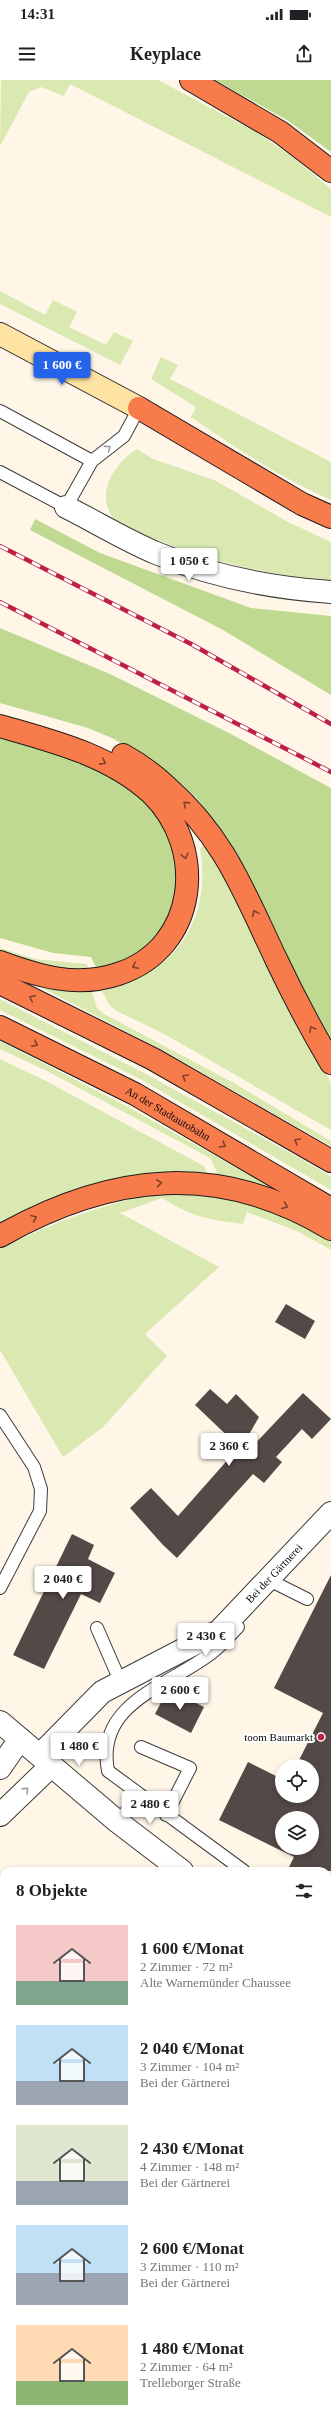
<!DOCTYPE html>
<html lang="de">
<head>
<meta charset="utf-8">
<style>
	:root { --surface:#fff; --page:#f2f2f2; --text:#202124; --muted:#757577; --accent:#2563eb }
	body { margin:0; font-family:"Times New Roman",serif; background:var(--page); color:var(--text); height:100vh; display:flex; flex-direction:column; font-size:15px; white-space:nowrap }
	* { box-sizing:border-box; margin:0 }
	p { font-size:13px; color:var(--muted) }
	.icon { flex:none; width:22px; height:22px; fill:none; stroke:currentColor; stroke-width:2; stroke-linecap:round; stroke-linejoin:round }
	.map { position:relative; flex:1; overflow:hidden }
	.drawer { position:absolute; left:0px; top:1787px; width:331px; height:556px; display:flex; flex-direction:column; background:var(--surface); border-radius:12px 12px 0 0; box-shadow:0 2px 6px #0003 }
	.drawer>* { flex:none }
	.buttons { position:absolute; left:275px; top:1679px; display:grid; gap:8px }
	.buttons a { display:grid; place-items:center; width:44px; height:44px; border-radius:50%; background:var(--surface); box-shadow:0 2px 6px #0003; font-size:20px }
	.price { position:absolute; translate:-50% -34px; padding:0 9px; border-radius:4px; background:#fff; color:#222; font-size:13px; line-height:26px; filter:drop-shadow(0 1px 2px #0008) }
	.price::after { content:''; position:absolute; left:50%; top:24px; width:12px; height:9px; margin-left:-6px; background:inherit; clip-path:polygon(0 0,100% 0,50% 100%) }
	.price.on { background:var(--accent); color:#fff }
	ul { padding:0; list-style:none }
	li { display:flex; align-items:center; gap:12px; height:100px; padding:0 16px }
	li span { display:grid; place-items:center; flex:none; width:112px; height:80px; border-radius:0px; color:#555 }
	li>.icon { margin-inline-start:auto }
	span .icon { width:48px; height:48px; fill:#fffc; stroke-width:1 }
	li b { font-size:17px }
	h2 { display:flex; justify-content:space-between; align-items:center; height:48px; padding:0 16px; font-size:17px }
	.status { display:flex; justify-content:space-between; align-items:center; height:28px; padding:0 20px; background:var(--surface); direction:ltr }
	.status svg { height:11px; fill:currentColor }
	header { display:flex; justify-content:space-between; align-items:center; height:52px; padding:0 16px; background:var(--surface); font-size:18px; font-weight:800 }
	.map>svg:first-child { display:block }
	.green { fill:#d9e9b1 }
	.forest { fill:#bfda90 }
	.building { fill:#534946; fill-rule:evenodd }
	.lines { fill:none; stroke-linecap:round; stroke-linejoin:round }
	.lane-casing { stroke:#3d3d3d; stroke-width:14 }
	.street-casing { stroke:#3d3d3d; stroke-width:24 }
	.secondary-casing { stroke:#2c2c2c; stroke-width:24 }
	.highway-casing { stroke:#1b1b1b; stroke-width:24 }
	.lane { stroke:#fff; stroke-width:12 }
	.street { stroke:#fff; stroke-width:22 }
	.secondary { stroke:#ffe3a2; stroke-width:22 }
	.highway { stroke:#f87b4c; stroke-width:22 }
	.rail-casing { stroke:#bc2045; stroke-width:4.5 }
	.rail { stroke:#fff; stroke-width:3; stroke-dasharray:9; stroke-linecap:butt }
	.oneway { stroke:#9d9d9d }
	.oneway2 { stroke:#81422b }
	.poi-dot { fill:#bc2045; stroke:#fff; stroke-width:1.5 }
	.labels { text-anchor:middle; stroke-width:4; stroke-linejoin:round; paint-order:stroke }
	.street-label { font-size:11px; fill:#0a0a0a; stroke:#fff }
	.poi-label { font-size:11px; fill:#0a0a0a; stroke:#fff; text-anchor:end }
</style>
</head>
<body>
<div class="status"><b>14:31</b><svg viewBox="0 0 49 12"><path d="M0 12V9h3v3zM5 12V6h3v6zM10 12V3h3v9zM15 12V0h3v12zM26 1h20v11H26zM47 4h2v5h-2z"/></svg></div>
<header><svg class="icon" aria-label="menu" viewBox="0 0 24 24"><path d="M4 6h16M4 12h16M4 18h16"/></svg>Keyplace<svg class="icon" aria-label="share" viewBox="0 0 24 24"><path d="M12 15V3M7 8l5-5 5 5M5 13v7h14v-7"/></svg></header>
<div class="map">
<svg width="331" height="2343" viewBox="0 0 331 2343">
	<rect width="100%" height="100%" fill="#fff6e7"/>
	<!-- green -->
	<path class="green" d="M1,0H158L256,52L294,78L331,109V137L70,4L64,16L41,7L29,12L0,66Z
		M0,211L45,235L53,220L77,232L69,247L106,265L114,252L133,261L120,285L0,224Z
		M161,277L178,285L170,299L331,382V420C281,398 236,368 191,337L196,327L151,299Z
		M137,369L153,379L214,400L288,442L331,462V502C252,493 187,475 115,442C111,435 106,426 106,418C105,399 122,378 137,369Z
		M204,764L221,790L331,1003V1050L166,955L117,931L110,926L102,911C173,896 213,841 200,769Z
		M0,868L35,879L87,884L88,890L54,888L0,874Z
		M38,906L69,912H92L97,928L104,934L232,1002L331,1061V1066L159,968Z
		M0,919L146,994L303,1080L331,1097V1110L142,1000L0,930Z
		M0,961L128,1027L283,1114L219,1096L210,1078L47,991L0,969Z
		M0,979L42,999L204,1086L207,1094C135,1089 63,1107 0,1143Z
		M164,1112L214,1114L274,1129L331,1159V1170L297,1151L247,1132L243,1144C206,1139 195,1138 162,1118L120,1133L219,1187L145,1254L167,1276L103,1347L63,1377L0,1270V1169C53,1142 105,1123 164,1112Z
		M327,1928L331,1931V2147L328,2154L331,2156V2274L327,2279Z
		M4,2166V2339H104L102,2343H0V2174Z
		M181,2339H299L297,2343H194Z"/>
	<!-- forest -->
	<path class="forest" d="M215,0H331V72L287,40Z
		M35,439L100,473L251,528L331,536V615L223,550L30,450Z
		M0,548L110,594L227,652L331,708V968L244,789L223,754L195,716L161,686L112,658L88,648L0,623Z
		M0,655C29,665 59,673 87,683C98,688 108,696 118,702C125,706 133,709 139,715C177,749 192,817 155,857C140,874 119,882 97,889L91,877L53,873L0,858Z
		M330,2274L331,2343H297L299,2339H327V2279Z
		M104,2339H181L194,2343H102Z"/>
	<!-- building -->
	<path class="building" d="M286,1224L315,1241L305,1259L275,1242Z
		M210,1309L227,1324L236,1314L259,1337L243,1365L249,1370L303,1313L331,1339L312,1359L302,1349L276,1377L282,1382L264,1403L253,1394L177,1478L163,1465L130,1428L151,1408L178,1436L239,1367L195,1325Z
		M72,1454L94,1465L88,1479L115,1493L100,1523L81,1514L44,1589L13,1575Z
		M331,1495V1791H287L294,1777L219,1740L248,1682L282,1699V1716H312V1686H296L323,1633L274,1608ZM282,1738H312V1768H282Z
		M168,1609L204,1627L191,1653L155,1634Z"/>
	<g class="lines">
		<!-- lane casing -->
		<g class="lane-casing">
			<path id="lane" d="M0,331L92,381
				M0,392L66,427L92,381L124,356L139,328
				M0,1335L34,1387L41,1409L40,1431L0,1508
				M277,1504L307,1519
				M238,1547C230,1555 223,1564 214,1571C171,1606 95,1621 108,1691L244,1791
				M97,1548L121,1603
				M141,1667L190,1688L166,1735
				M118,1742L139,1715
				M327,1843L331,1845
				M0,1913L4,1915"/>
		</g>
		<!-- street casing -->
		<g class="street-casing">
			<g id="street">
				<path d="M66,427C96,442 125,460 156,473C211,496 272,508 331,512"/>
				<path d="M0,1642L118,1742L182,1791"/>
				<path id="s1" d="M40,1675L102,1612L219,1551L331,1433"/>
				<path d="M0,1688L20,1659"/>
				<path d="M0,1735L52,1685"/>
				<path d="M327,1890L331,1893"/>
			</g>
		</g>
		<!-- secondary casing -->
		<g class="secondary-casing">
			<path id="secondary" d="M0,254L139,328"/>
		</g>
		<!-- highway casing -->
		<g class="highway-casing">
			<g id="highway">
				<path d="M191,0L280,52L331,91"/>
				<path d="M139,328L302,424L331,437"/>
				<path d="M0,646C52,661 110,675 151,713C208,768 198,868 118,894C77,908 38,896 0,882"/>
				<path d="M123,675C138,683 154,695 167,707C224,757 244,812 276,879C293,915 311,949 331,983"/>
				<path d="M0,903L153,979L331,1081"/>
				<path id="s2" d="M0,947L135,1014L331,1129"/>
				<path d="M0,1156C111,1093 219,1081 331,1149"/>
			</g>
		</g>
		<!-- lane -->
		<use href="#lane" class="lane"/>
		<!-- street -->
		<use href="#street" class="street"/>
		<!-- secondary -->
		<use href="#secondary" class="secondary"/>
		<!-- highway -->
		<use href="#highway" class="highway"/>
		<!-- rail casing -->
		<g class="rail-casing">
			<path id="rail" d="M0,466L193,565L331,644
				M0,522L331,692"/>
		</g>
		<!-- rail -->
		<use href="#rail" class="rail"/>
	</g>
	<!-- one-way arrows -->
	<defs><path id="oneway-chevron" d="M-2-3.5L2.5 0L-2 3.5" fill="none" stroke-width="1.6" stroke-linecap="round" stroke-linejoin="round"/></defs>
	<g class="oneway">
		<use href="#oneway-chevron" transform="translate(108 368) rotate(-37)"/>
		<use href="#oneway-chevron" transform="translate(26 1710) rotate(-44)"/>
	</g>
	<g class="oneway2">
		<use href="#oneway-chevron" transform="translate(103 682) rotate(28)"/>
		<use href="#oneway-chevron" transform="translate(186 724) rotate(-138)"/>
		<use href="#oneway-chevron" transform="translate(185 776) rotate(77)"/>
		<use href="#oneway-chevron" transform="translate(255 833) rotate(-114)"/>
		<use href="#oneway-chevron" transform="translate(135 886) rotate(153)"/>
		<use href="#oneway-chevron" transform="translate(32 918) rotate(-154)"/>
		<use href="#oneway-chevron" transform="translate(312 949) rotate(-118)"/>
		<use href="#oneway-chevron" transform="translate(35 964) rotate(26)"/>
		<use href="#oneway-chevron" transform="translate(185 997) rotate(-150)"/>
		<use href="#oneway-chevron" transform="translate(297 1061) rotate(-150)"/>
		<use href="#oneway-chevron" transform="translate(223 1065) rotate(30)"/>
		<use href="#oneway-chevron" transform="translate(159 1103) rotate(-8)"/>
		<use href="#oneway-chevron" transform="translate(285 1126) rotate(22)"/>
		<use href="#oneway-chevron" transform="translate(34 1138) rotate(-22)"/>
	</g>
	<!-- markers -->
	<circle class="poi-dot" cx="321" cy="1657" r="4"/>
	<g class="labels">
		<!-- street labels -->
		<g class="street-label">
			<text dy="4" stroke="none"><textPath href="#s2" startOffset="189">An der Stadtautobahn</textPath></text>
			<text dy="4" stroke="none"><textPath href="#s1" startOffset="300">Bei der Gärtnerei</textPath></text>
		</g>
		<!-- poi labels -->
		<g class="poi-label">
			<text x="313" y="1661">toom Baumarkt</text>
		</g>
	</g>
</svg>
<div class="buttons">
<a><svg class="icon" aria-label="locate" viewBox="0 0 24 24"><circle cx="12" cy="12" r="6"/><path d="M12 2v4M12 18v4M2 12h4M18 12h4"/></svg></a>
<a><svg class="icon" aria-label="layers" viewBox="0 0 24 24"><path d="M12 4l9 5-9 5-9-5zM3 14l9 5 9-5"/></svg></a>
</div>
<b class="price on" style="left:62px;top:306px">1 600 €</b>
<b class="price" style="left:189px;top:502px">1 050 €</b>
<b class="price" style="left:229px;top:1387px">2 360 €</b>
<b class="price" style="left:63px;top:1520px">2 040 €</b>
<b class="price" style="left:206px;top:1577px">2 430 €</b>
<b class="price" style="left:180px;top:1631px">2 600 €</b>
<b class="price" style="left:79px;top:1687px">1 480 €</b>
<b class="price" style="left:150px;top:1745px">2 480 €</b>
<section class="drawer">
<h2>8 Objekte<svg class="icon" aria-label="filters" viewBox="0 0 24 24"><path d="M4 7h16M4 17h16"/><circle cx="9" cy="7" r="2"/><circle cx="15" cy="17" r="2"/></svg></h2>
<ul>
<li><span style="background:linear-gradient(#f6c9c9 70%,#7fa58c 0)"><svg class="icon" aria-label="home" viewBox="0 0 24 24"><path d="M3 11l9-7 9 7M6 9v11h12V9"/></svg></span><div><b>1 600 €/Monat</b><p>2 Zimmer · 72 m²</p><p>Alte Warnemünder Chaussee</p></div></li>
<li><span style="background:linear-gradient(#bfe0f5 70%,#9aa5b1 0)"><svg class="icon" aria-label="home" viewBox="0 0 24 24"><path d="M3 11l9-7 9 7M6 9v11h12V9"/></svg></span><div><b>2 040 €/Monat</b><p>3 Zimmer · 104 m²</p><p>Bei der Gärtnerei</p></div></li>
<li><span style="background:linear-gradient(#dfe7d0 70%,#9aa5b1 0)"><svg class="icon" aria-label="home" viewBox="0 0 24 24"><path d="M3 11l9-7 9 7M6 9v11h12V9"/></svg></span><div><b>2 430 €/Monat</b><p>4 Zimmer · 148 m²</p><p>Bei der Gärtnerei</p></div></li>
<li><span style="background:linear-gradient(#bfe0f5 60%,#9aa5b1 0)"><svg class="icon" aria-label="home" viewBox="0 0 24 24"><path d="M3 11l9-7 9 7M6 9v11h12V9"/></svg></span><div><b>2 600 €/Monat</b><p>3 Zimmer · 110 m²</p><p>Bei der Gärtnerei</p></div></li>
<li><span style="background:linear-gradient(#ffd9b3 70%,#8fb573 0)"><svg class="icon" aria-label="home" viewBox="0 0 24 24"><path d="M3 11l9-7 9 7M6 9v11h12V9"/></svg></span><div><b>1 480 €/Monat</b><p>2 Zimmer · 64 m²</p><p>Trelleborger Straße</p></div></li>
</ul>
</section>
</div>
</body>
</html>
